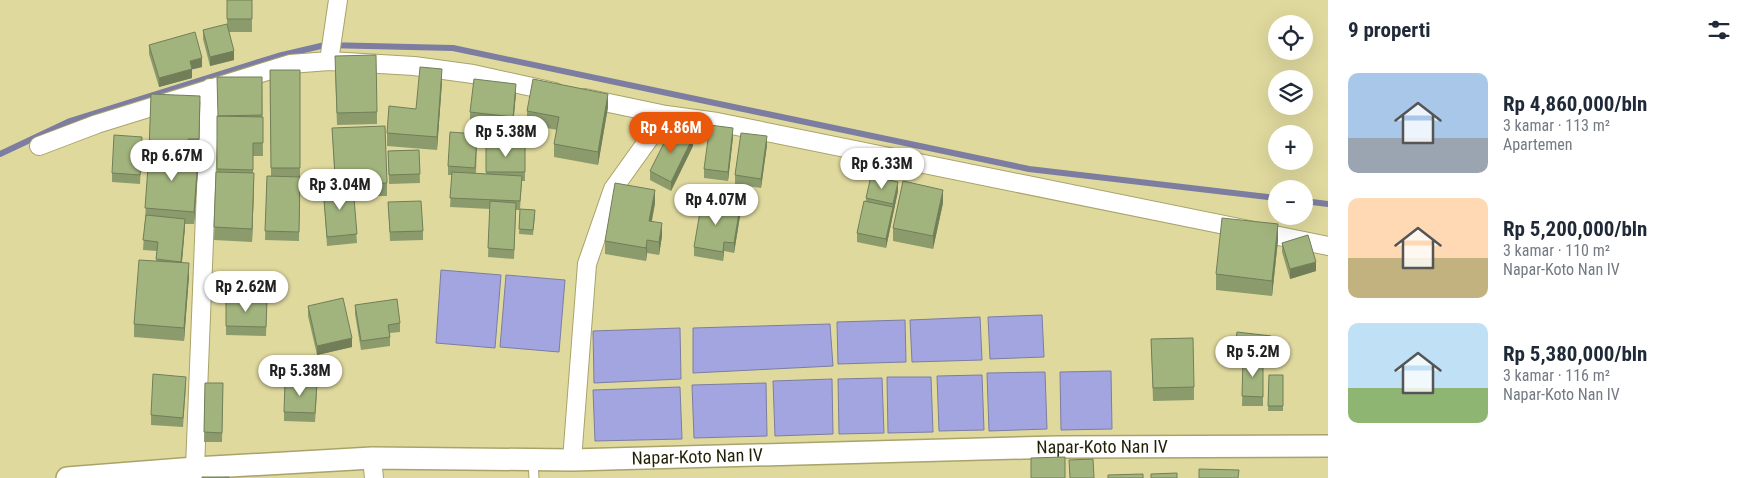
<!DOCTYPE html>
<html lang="id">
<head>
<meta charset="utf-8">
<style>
	:root { --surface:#fff; --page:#f6f6f7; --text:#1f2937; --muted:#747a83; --accent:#ea580c }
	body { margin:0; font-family:"Roboto Condensed",sans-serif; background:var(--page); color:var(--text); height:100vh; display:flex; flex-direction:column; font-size:19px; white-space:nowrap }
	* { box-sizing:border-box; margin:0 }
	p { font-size:16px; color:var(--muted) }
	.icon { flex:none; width:28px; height:28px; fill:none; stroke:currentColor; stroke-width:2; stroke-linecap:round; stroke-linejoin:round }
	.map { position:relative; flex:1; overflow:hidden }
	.side { display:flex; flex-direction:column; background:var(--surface); width:425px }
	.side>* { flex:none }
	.fabs { position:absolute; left:1268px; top:15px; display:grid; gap:10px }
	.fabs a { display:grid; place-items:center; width:45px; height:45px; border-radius:50%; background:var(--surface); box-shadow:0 5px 20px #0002; font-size:25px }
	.price { position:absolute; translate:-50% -42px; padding:0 11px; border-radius:18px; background:#fff; color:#222; font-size:16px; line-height:32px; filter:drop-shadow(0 1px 2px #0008) }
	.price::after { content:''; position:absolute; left:50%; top:30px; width:15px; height:11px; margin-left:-8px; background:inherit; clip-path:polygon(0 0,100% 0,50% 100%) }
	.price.on { background:var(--accent); color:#fff }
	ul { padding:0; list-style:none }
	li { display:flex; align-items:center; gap:15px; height:125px; padding:0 20px }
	li span { display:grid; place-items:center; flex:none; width:140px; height:100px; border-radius:10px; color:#555 }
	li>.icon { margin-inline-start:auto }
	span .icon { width:60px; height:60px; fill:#fffc; stroke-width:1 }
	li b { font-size:21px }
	h2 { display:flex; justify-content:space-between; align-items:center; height:60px; padding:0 20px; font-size:21px }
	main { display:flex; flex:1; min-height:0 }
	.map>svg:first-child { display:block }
	.water { fill:#a3a5e1; stroke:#7c7da0 }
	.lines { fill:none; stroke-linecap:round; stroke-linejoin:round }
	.stream { stroke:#7c7da0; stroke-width:6 }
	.service-casing { stroke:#a9a36a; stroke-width:11 }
	.minor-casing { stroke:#a9a36a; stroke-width:20 }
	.tertiary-casing { stroke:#a9a36a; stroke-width:24 }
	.service { stroke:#fff; stroke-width:9 }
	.minor { stroke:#fff; stroke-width:18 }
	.tertiary { stroke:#fff; stroke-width:21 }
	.wall { fill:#8b9b6c }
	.shaded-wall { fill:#717e58 }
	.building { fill:#a2b47d; stroke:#717e58 }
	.labels { text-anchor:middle; stroke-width:4.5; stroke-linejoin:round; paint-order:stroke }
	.street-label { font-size:18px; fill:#221f07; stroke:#dfd99e }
</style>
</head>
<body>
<main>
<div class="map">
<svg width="1328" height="478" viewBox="0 0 1328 478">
	<rect width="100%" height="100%" fill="#dfd99e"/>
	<!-- water -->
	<path class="water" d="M441,270L501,275L495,348L436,343Z
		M506,275L565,280L559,352L500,347Z
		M1042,315L1044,357L990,359L988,317Z
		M980,317L982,360L912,362L910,320Z
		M905,320L906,362L838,364L837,322Z
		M830,324L833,366L693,373V328Z
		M680,328L681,379L594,383L593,331Z
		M1111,371L1112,429L1061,430L1060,372Z
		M1045,372L1047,429L989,431L987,373Z
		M982,375L984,430L939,431L937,376Z
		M931,377L933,432L888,433L887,377Z
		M882,378L884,433L839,434L838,379Z
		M832,379L833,434L775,436L773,381Z
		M766,383L767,436L694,438L692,385Z
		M680,387L682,439L595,441L593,390Z"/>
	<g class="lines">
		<!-- stream -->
		<path class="stream" d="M0,154L70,121L278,56L325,45L453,48L1029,169L1276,198
			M1304,201L1328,204"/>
		<!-- service casing -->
		<g class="service-casing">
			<path id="service" d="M533,461L534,478"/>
		</g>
		<!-- minor casing -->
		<g class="minor-casing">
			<path id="minor" d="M329,61L338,0
				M585,98L666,115L717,122L1328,246
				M39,146L97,124L290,64L329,61L414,66L473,74L555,92
				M372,458L374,478
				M572,460L587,264L613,189L666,115
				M195,468L210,88"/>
		</g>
		<!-- tertiary casing -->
		<g class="tertiary-casing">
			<g id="tertiary">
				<path id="s1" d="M67,478L195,468L372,458L572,460L1058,447L1328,446"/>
			</g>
		</g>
		<!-- service -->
		<use href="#service" class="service"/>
		<!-- minor -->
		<use href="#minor" class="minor"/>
		<!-- tertiary -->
		<use href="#tertiary" class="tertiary"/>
	</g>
	<!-- wall -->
	<path class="wall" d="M227,0H252V32H229L234,60L210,66L203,39V30L227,25Z
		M149,45L202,67L192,69V78L159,87L149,54Z
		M335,69L377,112V124L337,125Z
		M270,70H300V186L299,241L265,240L267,176H271Z
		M262,77L263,156H253V173L254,186L252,242L214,240L218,116Z
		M442,82L437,150L387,146V133L416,109Z
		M516,93L513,126L470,121V112Z
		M151,94L200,109L199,152L188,151V156L198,170L194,224H185L182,263L189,276L184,341L134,337V324L156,261L157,251L143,250L149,157Z
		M608,107L598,165L554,157V144L557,130L527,124V111Z
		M332,128L387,183V196H367V187H353L357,243L327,246L323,188L335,187Z
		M733,137L728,181L704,178V169Z
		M477,143L476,173L486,174V145L525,144V181H522L520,209L535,215L533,235L519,234L520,210H516L514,259L488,257L490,209L450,207L452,175H448V166Z
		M767,145L761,188L735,184V175Z
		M142,146L140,184L112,182V173Z
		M693,146L671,191L650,180V171Z
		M419,150L420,183L389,184L388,151Z
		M898,191L886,248L857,242V233L866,201V198Z
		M388,202L423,231V240L390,241Z
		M655,203L652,221L662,236L659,255L647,253L646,261L605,254V241Z
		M943,203L933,249L893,241V228Z
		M740,216L734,253L724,251L723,261L694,256V247Z
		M1278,240L1272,296L1216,290V274Z
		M1282,243L1316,271L1290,279L1282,252Z
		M226,299L267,300L266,336L226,335Z
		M355,305L400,323V332L390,333V346L361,350L355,314Z
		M308,306L352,347L317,355L308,316Z
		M1151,339L1194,387V400L1153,401Z
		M1271,345L1269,368H1263V406H1242L1243,366L1234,365V355Z
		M1269,375H1283V411H1268Z
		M205,383H223L222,442H204Z
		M186,386L183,427L151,425V415Z
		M317,392L315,422L284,421V412Z"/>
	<!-- shaded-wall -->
	<path class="shaded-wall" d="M234,51V60L210,66V57Z
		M202,58V67L190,70V61Z
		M192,69V78L159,87V78Z
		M442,69V82L437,150V137Z
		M516,84V93L513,126V117Z
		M608,94V107L598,165V152Z
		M200,96V109L199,152V139Z
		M733,128V137L728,181V172Z
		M767,136V145L761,188V179Z
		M693,137V146L671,191V182Z
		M198,157V170L194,224V212Z
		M254,173V186L252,242V229Z
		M898,182V191L886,248V239Z
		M655,190V203L649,234V221Z
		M943,190V203L933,249V236Z
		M740,207V216L734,253V243Z
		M185,219V228L181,271V262Z
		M662,223V236L659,255V242Z
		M1278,224V240L1272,296V281Z
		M647,240V253L646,261V248Z
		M724,242V251L723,261V252Z
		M1316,262V271L1290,279V269Z
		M189,263V276L184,341V328Z
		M1271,336V345L1269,368V359Z
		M352,338V347L317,355V346Z"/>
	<!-- building -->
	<path class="building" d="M227,0H252V19H227Z
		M227,24L234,51L210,57L203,30Z
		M195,32L202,58L190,61L192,69L159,78L149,45Z
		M376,55L377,112L337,113L335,56Z
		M420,67L442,69L437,137L387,133L389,106L416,109Z
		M270,70H300V168H271Z
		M217,77H262V115L218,116Z
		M474,79L516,84L513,117L470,112Z
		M533,79L608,94L598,152L554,144L559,117L527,111Z
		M151,94L200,96L199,139H188V153L149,151Z
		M217,116L263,117V143H253V170L217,169Z
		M710,125L733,128L728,172L704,169Z
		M385,126L387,183L367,184V174L335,175L332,128Z
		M672,127L693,137L671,182L650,171Z
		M450,132L477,134L475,168L448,166Z
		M741,133L767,136L761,179L735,175Z
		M114,135L142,137L140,175L112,173Z
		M525,144V172H486V145Z
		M419,150L420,174L389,175L388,151Z
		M149,153L198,157L194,212L145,208Z
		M216,172L254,173L252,229L214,227Z
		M452,172L522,176L520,201L450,198Z
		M267,176L300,177L299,232L265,231Z
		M871,176L898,182L893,204L866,198Z
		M903,181L943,190L933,236L893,228Z
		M615,183L655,190L649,221L662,223L659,242L647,240L646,248L605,241Z
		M353,186L357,234L327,237L323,188Z
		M702,200L740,207L734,243L724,242L723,252L694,247Z
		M421,201L423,231L390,232L388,202Z
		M490,201L516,203L514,250L488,248Z
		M864,201L893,207L886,239L857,233Z
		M520,209L535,210L533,230L519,229Z
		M146,215L185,219L181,262L156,259L158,242L143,240Z
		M1222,218L1278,224L1272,281L1216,274Z
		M1308,235L1316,262L1290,269L1282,243Z
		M139,260L189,263L184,328L134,324Z
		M343,298L352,338L317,346L308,306Z
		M226,299L267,300L266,327L226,326Z
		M397,299L400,323L388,325L390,337L361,341L355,305Z
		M1237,332L1271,336L1269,359L1234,355Z
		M1193,338L1194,387L1153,388L1151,339Z
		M1243,359L1263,360V397L1242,396Z
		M153,374L186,377L183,418L151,415Z
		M1269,375H1283V406H1268Z
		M285,381L317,383L315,413L284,412Z
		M205,383H223L222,433L204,432Z
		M1065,457V478H1031V458Z
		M1093,459L1094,478H1070L1069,460Z
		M1199,469L1239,470L1238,478H1199Z
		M1177,473V478H1151V474Z
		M1143,474V478H1108V475Z
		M202,477H229V478H202Z"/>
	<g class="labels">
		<!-- street labels -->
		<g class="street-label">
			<text dy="6" stroke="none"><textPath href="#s1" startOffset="1036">Napar-Koto Nan IV</textPath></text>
			<text dy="6" stroke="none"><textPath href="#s1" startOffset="631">Napar-Koto Nan IV</textPath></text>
		</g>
	</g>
</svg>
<div class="fabs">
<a><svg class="icon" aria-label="locate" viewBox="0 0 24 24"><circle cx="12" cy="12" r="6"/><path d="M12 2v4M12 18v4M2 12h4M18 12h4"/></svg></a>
<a><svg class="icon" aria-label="layers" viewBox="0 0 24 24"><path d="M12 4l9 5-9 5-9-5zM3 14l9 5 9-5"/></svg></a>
<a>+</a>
<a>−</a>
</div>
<b class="price on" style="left:671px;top:154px">Rp 4.86M</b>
<b class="price" style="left:506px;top:158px">Rp 5.38M</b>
<b class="price" style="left:172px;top:182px">Rp 6.67M</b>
<b class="price" style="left:882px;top:190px">Rp 6.33M</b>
<b class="price" style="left:340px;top:211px">Rp 3.04M</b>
<b class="price" style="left:716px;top:226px">Rp 4.07M</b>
<b class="price" style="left:246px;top:313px">Rp 2.62M</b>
<b class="price" style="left:1253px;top:378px">Rp 5.2M</b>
<b class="price" style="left:300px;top:397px">Rp 5.38M</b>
</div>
<section class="side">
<h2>9 properti<svg class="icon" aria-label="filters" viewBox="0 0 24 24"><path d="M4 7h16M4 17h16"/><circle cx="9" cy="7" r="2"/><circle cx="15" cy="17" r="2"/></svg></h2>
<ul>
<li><span style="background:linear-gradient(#a9c7e8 65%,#9aa5b1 0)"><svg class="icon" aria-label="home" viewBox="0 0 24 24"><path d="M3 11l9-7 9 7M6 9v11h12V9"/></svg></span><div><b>Rp 4,860,000/bln</b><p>3 kamar · 113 m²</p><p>Apartemen</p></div></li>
<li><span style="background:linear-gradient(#ffd9b3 60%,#c2b280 0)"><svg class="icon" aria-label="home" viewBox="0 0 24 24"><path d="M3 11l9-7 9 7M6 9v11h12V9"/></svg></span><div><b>Rp 5,200,000/bln</b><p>3 kamar · 110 m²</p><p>Napar-Koto Nan IV</p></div></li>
<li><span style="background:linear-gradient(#bfe0f5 65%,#8fb573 0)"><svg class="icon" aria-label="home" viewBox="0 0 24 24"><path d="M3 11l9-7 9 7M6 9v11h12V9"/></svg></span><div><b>Rp 5,380,000/bln</b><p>3 kamar · 116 m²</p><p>Napar-Koto Nan IV</p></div></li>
</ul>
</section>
</main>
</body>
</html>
